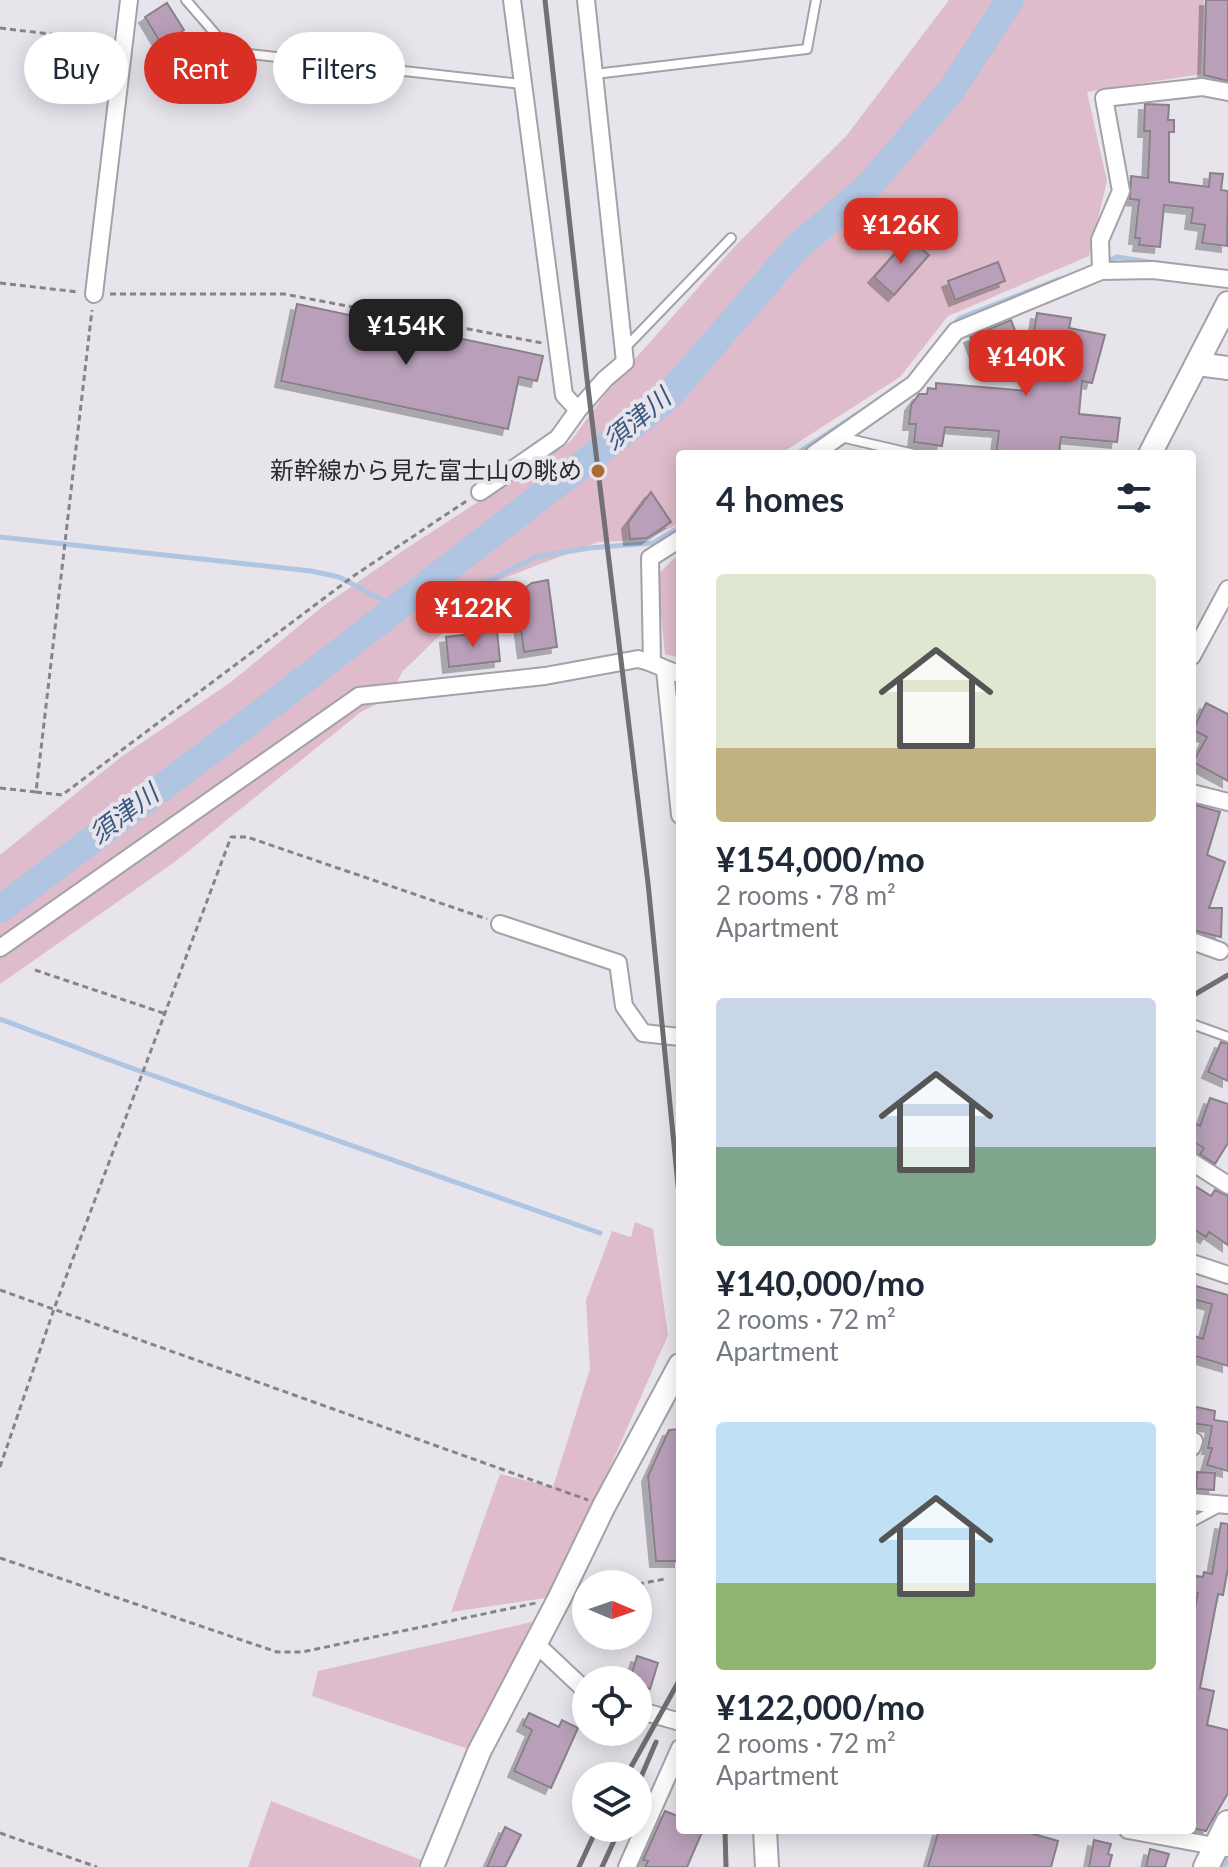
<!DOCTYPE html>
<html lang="en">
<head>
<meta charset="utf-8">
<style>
	:root { --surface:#fff; --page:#f2f2f3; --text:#1f2937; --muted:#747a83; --accent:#d93025 }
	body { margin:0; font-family:Lato,"Noto Sans JP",sans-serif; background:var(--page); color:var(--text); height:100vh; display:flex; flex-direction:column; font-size:30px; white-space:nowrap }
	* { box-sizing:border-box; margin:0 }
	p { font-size:26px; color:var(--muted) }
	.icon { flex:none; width:44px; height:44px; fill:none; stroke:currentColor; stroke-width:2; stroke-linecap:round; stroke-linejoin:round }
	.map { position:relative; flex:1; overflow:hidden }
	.drawer { position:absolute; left:676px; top:450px; width:520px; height:1384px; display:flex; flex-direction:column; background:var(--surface); border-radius:8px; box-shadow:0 4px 20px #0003 }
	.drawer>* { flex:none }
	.banner { position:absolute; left:24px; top:32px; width:532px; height:72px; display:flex; gap:16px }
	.needle { width:52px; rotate:92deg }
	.controls { position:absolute; left:572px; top:1570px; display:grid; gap:16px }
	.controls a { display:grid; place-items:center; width:80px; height:80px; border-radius:50%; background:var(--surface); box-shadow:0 4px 20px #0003; font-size:40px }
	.price { position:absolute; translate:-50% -68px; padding:0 18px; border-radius:16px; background:var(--accent); color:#fff; font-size:26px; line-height:52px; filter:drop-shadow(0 2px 4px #0008) }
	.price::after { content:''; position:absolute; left:50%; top:48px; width:24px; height:18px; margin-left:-12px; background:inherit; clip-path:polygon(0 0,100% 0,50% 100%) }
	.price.on { background:#222; color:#fff }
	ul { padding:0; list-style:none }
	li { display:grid; align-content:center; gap:16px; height:424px; padding:0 40px }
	li span { display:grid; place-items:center; height:248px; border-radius:8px; color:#555 }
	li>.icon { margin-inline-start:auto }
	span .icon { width:144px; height:144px; fill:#fffc; stroke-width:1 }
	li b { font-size:34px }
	h2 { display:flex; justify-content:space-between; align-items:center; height:96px; padding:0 40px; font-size:34px }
	.pill { padding:0 28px; border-radius:36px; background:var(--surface); box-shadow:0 4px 20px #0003; font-size:28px; line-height:72px }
	.pill.on { background:var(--accent); color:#fff }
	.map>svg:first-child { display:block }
	.green { fill:#dfbccb }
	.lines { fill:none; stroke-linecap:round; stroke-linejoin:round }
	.stream { stroke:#b0c5e2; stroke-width:5 }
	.river { stroke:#b0c5e2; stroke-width:28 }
	.building { fill:#b99fb9; stroke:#888288; stroke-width:2; filter:url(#shadow) }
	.lane-casing { stroke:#a4a1a8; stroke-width:12 }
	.street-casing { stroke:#a4a1a8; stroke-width:20 }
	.secondary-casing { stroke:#a4a1a8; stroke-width:26 }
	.primary-casing { stroke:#a4a1a8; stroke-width:28 }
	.path { stroke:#86848a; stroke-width:3; stroke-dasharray:6 4; stroke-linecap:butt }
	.lane { stroke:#fff; stroke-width:8 }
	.street { stroke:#fff; stroke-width:16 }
	.secondary { stroke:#fff; stroke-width:22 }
	.primary { stroke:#fff; stroke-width:24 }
	.rail { stroke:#727075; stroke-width:5 }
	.poi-dot { fill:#aa6c32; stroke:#e7e4ec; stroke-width:3 }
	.labels { text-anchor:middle; stroke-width:8; stroke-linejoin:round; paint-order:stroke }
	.poi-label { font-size:24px; fill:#2b2a2d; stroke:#e7e4ec; text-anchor:end }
	.water-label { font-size:26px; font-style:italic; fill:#385780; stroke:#e7e4ec }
</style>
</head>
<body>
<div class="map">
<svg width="1228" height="1867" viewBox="0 0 1228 1867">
	<defs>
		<filter id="shadow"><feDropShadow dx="-6" dy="6" stdDeviation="0" flood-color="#0004"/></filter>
	</defs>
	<rect width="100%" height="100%" fill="#e7e4ec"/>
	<!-- green -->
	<path class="green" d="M949,0H1204L1201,74L1087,92L1107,181L1089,256L948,316L900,377L780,454H680V523L645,540L598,542L496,581L403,671L388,698L361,712L176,861L0,984V855L121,757L231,682L322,607L404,550L570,442L612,385L735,246L847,135Z
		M680,553V658L665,654L657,575Z
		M635,1222L653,1229L668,1335L553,1597L451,1612L500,1474L553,1487L590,1369L586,1300L612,1231L631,1237Z
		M532,1622L471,1750L312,1696L318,1671Z
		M271,1801L421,1860L418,1867H248Z"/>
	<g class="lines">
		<!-- stream -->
		<path class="stream" d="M1103,263L1117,257L1156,263
			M953,326L960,318L1060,279
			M796,454L859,413
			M0,537L311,571L339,577L396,607L460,596L535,557L589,548L653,543L680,527
			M0,1019L123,1065L600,1233
			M1224,1867L1228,1860"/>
		<!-- river -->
		<path class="river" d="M0,909L253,719L664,401L797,247L866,189L952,89L1010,0"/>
	</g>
	<!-- building -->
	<path class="building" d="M1206,0H1228V81L1204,75Z
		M167,3L184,30L162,45L145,17Z
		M1145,104L1169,105L1168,120H1174V132H1169V182L1209,187L1210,173L1223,174L1221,190L1228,191L1227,246L1202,243L1205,225L1191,223L1193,208L1164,205L1160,247L1139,245L1140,238H1135L1139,200L1130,199L1131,176L1148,178L1150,131H1144Z
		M909,238L929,255L894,295L874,277Z
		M998,262L1005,281L955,300L948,281Z
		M297,304L543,356L537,381L519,377L508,429L281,381Z
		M1037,313L1071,318L1069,328L1105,335L1092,383L1082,381L1079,414L1120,418L1117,442L1061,437L1059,454H996L999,431L945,427L942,446L914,442L916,424H909L911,405L919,394H927L928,388L936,389V383L1029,391L1033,362L1029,361Z
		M1011,320L1021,346L1010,350L1007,343L977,355L970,337Z
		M651,492L671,522L647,538L630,539L628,523Z
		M548,580L557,647L524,652L516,594L532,583Z
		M497,631L500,661L449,667L446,637Z
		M1206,703L1228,714V781L1193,762L1207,737L1193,730Z
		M1192,804L1220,812L1207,855L1225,862L1209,908H1222L1221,937L1192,930Z
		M1221,1042L1228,1044V1081L1208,1072Z
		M1210,1098L1228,1104V1143L1215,1164L1200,1154L1204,1148L1192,1141V1122L1200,1126Z
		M1192,1184L1211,1196L1215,1190L1228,1196V1245L1209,1232L1206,1237L1192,1228Z
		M1192,1285L1228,1295V1366L1192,1355V1335L1203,1339L1212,1304L1192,1299Z
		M1192,1406L1215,1411L1214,1420L1228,1422V1471L1207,1465L1212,1448H1208L1212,1426L1192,1423Z
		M680,1429V1561H656L648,1476L669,1430Z
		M1197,1472L1215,1473L1214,1490L1196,1489Z
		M1221,1523L1228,1524V1568L1223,1595L1218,1594L1200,1688L1214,1691L1207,1725L1228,1730V1793L1206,1831L1192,1828V1623L1198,1593L1193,1592L1196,1576L1203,1577L1204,1572L1212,1574Z
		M637,1656L658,1663L650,1689L638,1685V1680H630Z
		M529,1713L559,1727L562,1720L578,1728L551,1788L514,1771L532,1730L523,1725Z
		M665,1811L680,1817V1830H703L687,1867H645L648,1861L643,1860Z
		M505,1827L521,1835L505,1867H487Z
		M939,1830H1020L1058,1841L1051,1867H928Z
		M1094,1840L1111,1844L1108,1854L1112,1855L1109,1867H1089Z
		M1150,1849L1169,1854L1165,1867H1146Z"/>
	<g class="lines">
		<!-- lane casing -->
		<g class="lane-casing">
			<path id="lane" d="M186,0L231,52L521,84
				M595,74L807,49L816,0
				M624,349L731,238
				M841,437L914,454
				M1192,1024L1228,1037
				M1192,1522L1218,1508"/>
		</g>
		<!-- street casing -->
		<g class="street-casing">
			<path id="street" d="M1101,271L1100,240L1121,191L1104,98L1202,87L1228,92
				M94,294L129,0
				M578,410L605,379L625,362L586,0
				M814,454L914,384L956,331L1101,271L1153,270L1228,279
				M480,492L558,438L578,410L564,395L512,0
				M1192,656L1228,589
				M652,662L650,558L680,539
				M665,670L680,815
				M1192,793L1228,802
				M500,924L618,963L624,1006L643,1033L680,1037
				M1192,941L1220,951
				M0,948L359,696L545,676L638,659C653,662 665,670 680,674
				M1192,1162L1228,1185
				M1192,1263L1228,1275
				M1192,1447L1194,1441
				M1192,1502L1228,1505
				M534,1642L586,1691
				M638,1710L680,1722
				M1128,1830L1225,1848
				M627,1867L680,1748"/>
		</g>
		<!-- secondary casing -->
		<g class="secondary-casing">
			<path id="secondary" d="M1198,364L1228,368
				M1150,454L1228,303
				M765,1830L767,1867
				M432,1867L479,1752L559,1599L604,1506L680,1365"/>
		</g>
		<!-- primary casing -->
		<g class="primary-casing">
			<path id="primary" d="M1206,1867L1228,1823"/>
		</g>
		<!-- path -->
		<path class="path" d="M0,28L107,41
			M0,283L78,292
			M110,294H284L542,343
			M0,788L36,792L92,310
			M36,792L62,795L355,575L468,500
			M35,970L166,1014
			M0,1290L588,1500
			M0,1467L54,1309L231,837H247L487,919
			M0,1558L277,1652H302L536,1603
			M638,1584L665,1579
			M0,1833L97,1867"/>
		<!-- lane -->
		<use href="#lane" class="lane"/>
		<!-- street -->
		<use href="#street" class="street"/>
		<!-- secondary -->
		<use href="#secondary" class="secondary"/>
		<!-- primary -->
		<use href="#primary" class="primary"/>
		<!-- rail -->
		<path class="rail" d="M545,0L587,379L648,883L680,1205
			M1192,996L1228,975
			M626,1776L680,1679
			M638,1784L656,1742
			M725,1830L726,1867
			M579,1867L597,1828
			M602,1867L620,1828"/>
	</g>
	<!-- markers -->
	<circle class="poi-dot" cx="598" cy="471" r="8"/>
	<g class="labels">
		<!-- poi labels -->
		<g class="poi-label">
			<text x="582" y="479">新幹線から見た富士山の眺め</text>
		</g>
		<!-- water labels -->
		<g class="water-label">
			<text transform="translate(637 419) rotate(-40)" y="9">須津川</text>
			<text transform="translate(124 814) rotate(-37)" y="9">須津川</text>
		</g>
	</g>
</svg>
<div class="controls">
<a><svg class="needle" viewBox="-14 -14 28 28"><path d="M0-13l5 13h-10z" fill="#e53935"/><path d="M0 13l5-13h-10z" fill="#747a83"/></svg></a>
<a><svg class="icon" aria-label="locate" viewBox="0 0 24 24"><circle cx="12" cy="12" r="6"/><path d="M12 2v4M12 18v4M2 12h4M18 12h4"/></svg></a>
<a><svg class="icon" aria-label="layers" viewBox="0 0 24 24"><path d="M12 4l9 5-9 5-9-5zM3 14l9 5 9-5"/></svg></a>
</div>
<b class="price" style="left:901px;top:266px">¥126K</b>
<b class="price on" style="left:406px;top:367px">¥154K</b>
<b class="price" style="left:1026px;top:398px">¥140K</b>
<b class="price" style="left:473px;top:649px">¥122K</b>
<div class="banner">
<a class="pill">Buy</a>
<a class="pill on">Rent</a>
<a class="pill">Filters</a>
</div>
<section class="drawer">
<h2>4 homes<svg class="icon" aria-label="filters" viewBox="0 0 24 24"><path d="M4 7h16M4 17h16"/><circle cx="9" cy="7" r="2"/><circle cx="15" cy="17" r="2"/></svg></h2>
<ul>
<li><span style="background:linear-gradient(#dfe7d0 70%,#c2b280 0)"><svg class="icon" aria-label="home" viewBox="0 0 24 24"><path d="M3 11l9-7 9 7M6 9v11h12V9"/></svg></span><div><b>¥154,000/mo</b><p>2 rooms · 78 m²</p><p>Apartment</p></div></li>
<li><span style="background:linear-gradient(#c9d6e8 60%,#7fa58c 0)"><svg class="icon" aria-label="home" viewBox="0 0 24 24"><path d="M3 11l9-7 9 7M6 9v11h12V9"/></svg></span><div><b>¥140,000/mo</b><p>2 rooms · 72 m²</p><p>Apartment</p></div></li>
<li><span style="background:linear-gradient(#bfe0f5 65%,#8fb573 0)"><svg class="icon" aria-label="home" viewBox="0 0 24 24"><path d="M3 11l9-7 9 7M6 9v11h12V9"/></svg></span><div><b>¥122,000/mo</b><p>2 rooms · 72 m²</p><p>Apartment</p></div></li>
</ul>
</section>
</div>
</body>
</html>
